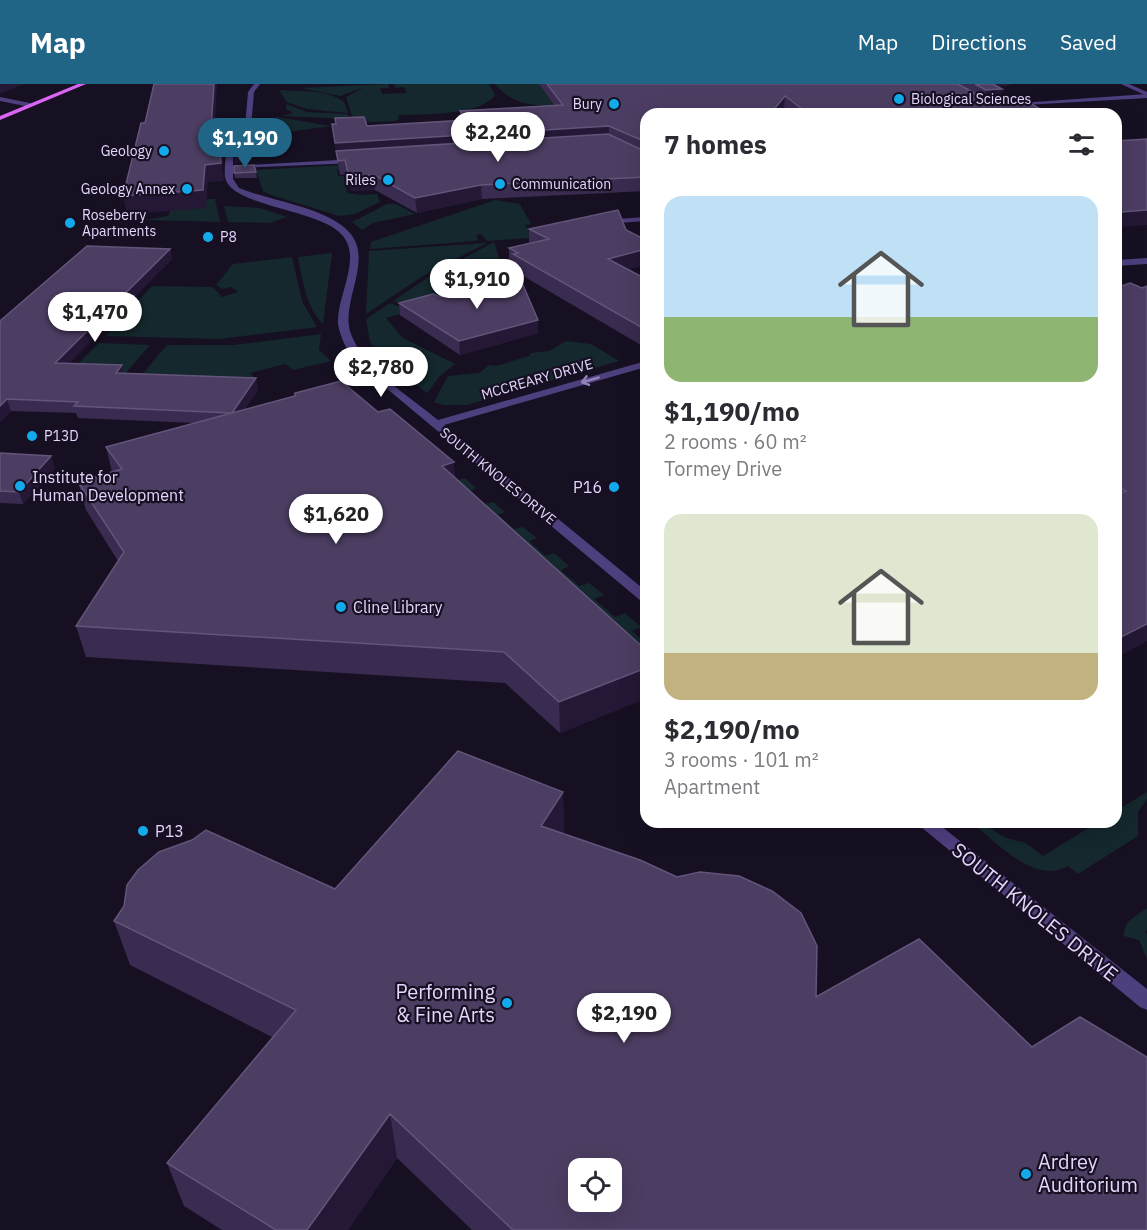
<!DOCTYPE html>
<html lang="en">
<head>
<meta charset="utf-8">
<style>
	:root { --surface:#fff; --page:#f2f2f3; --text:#2b2b33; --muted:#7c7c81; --accent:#206486 }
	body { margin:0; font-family:"IBM Plex Sans",sans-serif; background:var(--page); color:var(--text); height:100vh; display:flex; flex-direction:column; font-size:22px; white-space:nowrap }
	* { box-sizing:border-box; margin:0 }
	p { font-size:20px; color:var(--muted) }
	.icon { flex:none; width:33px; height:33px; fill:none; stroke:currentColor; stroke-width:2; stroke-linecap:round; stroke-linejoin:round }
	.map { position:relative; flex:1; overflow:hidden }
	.details { position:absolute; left:640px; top:24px; width:482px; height:720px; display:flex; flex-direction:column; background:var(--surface); border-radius:18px; box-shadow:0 6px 24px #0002 }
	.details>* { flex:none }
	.fabs { position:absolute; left:568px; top:1074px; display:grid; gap:12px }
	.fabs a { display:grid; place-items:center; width:54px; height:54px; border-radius:12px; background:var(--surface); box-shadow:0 6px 24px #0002; font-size:30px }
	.price { position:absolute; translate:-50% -51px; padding:0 14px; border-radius:21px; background:#fff; color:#222; font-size:20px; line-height:39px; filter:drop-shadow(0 2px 3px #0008) }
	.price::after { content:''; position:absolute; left:50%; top:36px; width:18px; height:14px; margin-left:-9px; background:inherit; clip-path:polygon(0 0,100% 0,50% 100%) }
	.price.current { background:var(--accent); color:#fff }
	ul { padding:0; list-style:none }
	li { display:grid; align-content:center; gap:12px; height:318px; padding:0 24px }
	li span { display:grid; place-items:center; height:186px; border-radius:18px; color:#555 }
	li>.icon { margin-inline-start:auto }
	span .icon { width:108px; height:108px; fill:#fffc; stroke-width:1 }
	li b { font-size:26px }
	h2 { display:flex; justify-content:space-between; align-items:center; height:72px; padding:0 24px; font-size:26px }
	header { display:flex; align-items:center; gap:36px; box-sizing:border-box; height:84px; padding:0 30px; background:var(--accent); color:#fff }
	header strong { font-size:28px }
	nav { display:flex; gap:33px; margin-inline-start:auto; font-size:21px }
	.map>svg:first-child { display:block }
	.green { fill:#14282d }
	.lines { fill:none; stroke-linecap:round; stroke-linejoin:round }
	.minor { fill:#4e3f7e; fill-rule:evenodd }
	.tertiary { fill:#4e3f7e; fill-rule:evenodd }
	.primary { fill:#db65f3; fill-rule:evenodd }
	.wall { fill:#3a2b50 }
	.shaded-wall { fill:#241836 }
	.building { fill:#4c3d62; stroke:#63557a; stroke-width:1.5; fill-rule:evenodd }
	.oneway { stroke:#9183b7 }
	.poi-dot { fill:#12aaeb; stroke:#171023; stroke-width:2 }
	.labels { text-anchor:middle; stroke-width:4.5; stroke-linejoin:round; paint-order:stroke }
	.far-poi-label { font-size:14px; fill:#e2d6fc; stroke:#171023; text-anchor:start }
	.far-street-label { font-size:14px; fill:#e2d6fc; stroke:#171023 }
	.poi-label { font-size:16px; fill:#e2d6fc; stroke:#171023; text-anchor:start }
	.near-street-label { font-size:20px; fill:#e2d6fc; stroke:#171023 }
	.near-poi-label { font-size:20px; fill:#e2d6fc; stroke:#171023; text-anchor:end }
</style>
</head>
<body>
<header>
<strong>Map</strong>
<nav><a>Map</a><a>Directions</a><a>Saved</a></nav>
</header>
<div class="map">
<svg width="1147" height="1146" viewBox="0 0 1147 1146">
	<rect width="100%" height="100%" fill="#171023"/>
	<!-- green -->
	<path class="green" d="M388,0L389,4H380L382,10L407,9L404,3L396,4L394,0H489L495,11C481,32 423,30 398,31L399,35L395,37L354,39L346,13L364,3L340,12L301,4Z
		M495,0H567L563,19C538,25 511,20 495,0Z
		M279,6C299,8 325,4 344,18L348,29L307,25L287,18Z
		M286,20L307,28L348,30L349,35L282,32L293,29L286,25Z
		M277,33L331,42L274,50L271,48Z
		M377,79L364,84L337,86L338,92H344L347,109L362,111L377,110L380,118L355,130L339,132L271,111L263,107L256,86Z
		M207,115H215L220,138L145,136L168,132L170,127Z
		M495,116L520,120L531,140L525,141L531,151L540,153L487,157L481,150L476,151L478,156L475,157L370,165L371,158Z
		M387,120H396L415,130L373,139L362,146L352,138Z
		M224,122L260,124L287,133L270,139L228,138Z
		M494,158L500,176L499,184L516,193L496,200L488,208L402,219L393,217L427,194Z
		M487,159L423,192L366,230L369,167Z
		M332,169L323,240C306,223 302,195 298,173Z
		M292,173L302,217L317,243L218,255L106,252L152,202L213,203L222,213L238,208L231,203L222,205L216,201L233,180Z
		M390,219L411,227L386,234L403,254L455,280L439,293L427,309L381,273L370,258L366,235Z
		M321,250L319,266L331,277L293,286L285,280L250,289L256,295L244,298L134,300L167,261H233Z
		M566,257L591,260L619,277L467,321H443L434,318L448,292L479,289L489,281L496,282L529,272L531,269L549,267Z
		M99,259L150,261L124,291L70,288Z
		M465,394L476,404L469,407L484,420L493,418L505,428L498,431L514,445L523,443L537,454L529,457L546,472L554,469L569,482L561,486L579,502L589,499L604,511L594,515L615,533L625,529L641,543L632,547L646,559V584L452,398Z
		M1147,708V715L1138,728V752L1078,790L1068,782C1035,802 995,757 971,738H980L1006,754L1026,759L1043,772L1098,738H1116V727Z
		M1147,824V846L1145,848L1147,850V875L1139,856L1124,852C1123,838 1136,832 1147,824Z"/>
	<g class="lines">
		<!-- minor -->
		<path class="minor" d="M254,0H260L254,8L251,43L233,61V82L356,75L360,77L356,79L233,84V95L239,104C270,117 326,123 349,148C375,176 339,219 351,250C364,285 409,312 438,336L646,277V283L444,341L646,507V518L641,517L355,278C348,267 340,254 338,240C336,213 363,174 342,151C320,125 230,123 225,93C224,83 226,71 227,61L245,43L248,8Z
			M1121,0H1129L1147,8V12Z
			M0,13L30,19L33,21L30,23L0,17Z
			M646,133V137L604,140L600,138L604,136Z
			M1147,174V180L1116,182V176Z
			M915,738H936L1147,905V926L1140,923Z"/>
		<!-- tertiary -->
		<path class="tertiary" d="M1147,10V14L1009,22L1006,20Z"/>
		<!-- primary -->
		<path class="primary" d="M78,0H86L0,36V32Z"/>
	</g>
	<!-- wall -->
	<path class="wall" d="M539,0H1011V1L997,2L1002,5L1000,13L1050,30H791L784,25L646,30V107L482,115L417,129L375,106L351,107L347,90L340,91L332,40H336L335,34L367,42L460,36V27L554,21Z
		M1147,55L1117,143H1116V57Z
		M256,88L257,94H235L234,89Z
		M529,145L629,185L646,195V264L513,186V182L509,180V164L529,159Z
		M170,165L172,175L69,279L124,289L258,306L244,326L455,394L646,566V614L560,649L505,599L86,573L76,542L118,477L86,426L78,398L112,388L106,363L196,339L78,334L76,329L11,327L0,338V237Z
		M1116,204H1142L1116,574Z
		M441,213L538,249L460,271L400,231L399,219Z
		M0,369L55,384L23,420L0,419Z
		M563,708L564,750L816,913L1147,1146H472L397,1074L348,1146H222L184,1122L167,1079L272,953L130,881L114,837L335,805Z"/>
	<!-- shaded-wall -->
	<path class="shaded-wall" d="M0,0H24L0,10Z
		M214,0H217L214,61L211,44Z
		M975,0H1011V1L981,3Z
		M1002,5L999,17L984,18L986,6Z
		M785,12L784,25L780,30H770Z
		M609,42V55L337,72L335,59Z
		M222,44L225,60L222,85L220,68Z
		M251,63L253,77L235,79L233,64Z
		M221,79L224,97L208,98L206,124L127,130L123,112L205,81Z
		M374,91L375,106L351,107L349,93Z
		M481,101L482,115L417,129L415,114Z
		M1147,126V141L1117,143L1121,128Z
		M170,165L172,175L58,290L55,279Z
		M646,165V181L607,191L608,175Z
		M538,236V249L460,271L459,257Z
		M122,281L125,293L116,289Z
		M256,294L258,306L235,340L232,329Z
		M7,315L11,327L0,338V322Z
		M51,372L55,384L23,420L19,408Z
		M454,378L456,406L442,382Z
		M1147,540V557L1116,574V559L1117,555Z
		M646,584V614L560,649L559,618Z
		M563,708L564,752L541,742Z
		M390,1030L397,1074L348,1146H307Z"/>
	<!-- building -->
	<path class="building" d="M154,0H214L211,44H222L220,68L221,79L205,81L203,106L123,112L141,39H145Z
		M547,0H958L983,14L1016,12L1050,30H809L785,12L770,30H646V58L609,42L335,59L332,40H336L335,34L364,33L367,42L467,36L460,27L563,21Z
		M975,0H993L1002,5L986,6Z
		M246,44L251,63L233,64V47Z
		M608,50L642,66H646V93L481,101L415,114L374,91L349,93L345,76L338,77L336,67Z
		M1147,55V126L1121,128L1116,125V57Z
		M254,81L256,88L234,89V82Z
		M618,126L626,146L646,156V165L608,175L646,195V246L513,170L518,169L509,164L549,155L529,145Z
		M87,162L170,165L55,279L122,281L116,289L256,294L232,329L74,322L78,318L7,315L0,322V237Z
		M520,194L538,236L459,257L399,219L433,210L441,213Z
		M1130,199L1142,204L1147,202V540L1117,555H1116V411L1126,407L1116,402V204Z
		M341,297L378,328L390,325L454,378L442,382L646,566V584L559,618L504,568L76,542L124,468L78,398L122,385L106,363L295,312V309Z
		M0,369L51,372L19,408L0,407Z
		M458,667L563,708L541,742L640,776L677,793L700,788L739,792L772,807L801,829L817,862L816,913L919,855L1032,963L1080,933L1147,973V1146H513L390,1030L307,1146H276L167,1079L296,926L114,837L124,822L127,801L138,786L159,768L192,756L206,746L335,805ZM579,1084H612V1118H579Z"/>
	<!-- one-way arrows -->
	<defs><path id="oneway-shaft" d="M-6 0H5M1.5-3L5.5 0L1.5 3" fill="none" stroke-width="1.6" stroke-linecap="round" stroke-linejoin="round" transform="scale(1.5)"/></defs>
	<use class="oneway" href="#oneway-shaft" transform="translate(590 296) rotate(164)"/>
	<!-- markers -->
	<g class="poi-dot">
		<circle cx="899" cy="15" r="6"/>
		<circle cx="614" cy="20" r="6"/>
		<circle cx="164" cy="67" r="6"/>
		<circle cx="388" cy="96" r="6"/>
		<circle cx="500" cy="100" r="6"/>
		<circle cx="187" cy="105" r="6"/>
		<circle cx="70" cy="139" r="6"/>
		<circle cx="208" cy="153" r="6"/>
		<circle cx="32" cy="352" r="6"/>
		<circle cx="20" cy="402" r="6"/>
		<circle cx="614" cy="403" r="6"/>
		<circle cx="341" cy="523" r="6"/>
		<circle cx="143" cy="747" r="6"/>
		<circle cx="507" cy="919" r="6"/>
		<circle cx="1026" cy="1090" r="6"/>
	</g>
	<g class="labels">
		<!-- far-poi labels -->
		<g class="far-poi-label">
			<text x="911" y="20">Biological Sciences</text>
			<text x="602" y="25" text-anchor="end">Bury</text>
			<text x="152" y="72" text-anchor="end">Geology</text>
			<text x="376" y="101" text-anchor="end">Riles</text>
			<text x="512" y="105">Communication</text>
			<text x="175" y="110" text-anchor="end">Geology Annex</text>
			<text x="82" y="136">Roseberry<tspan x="82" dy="16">Apartments</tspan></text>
			<text x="220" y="158">P8</text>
			<text x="44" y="357">P13D</text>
		</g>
		<!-- far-street labels -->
		<g class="far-street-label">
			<text transform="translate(537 295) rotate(-16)" y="5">MCCREARY DRIVE</text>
			<text transform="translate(498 392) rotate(39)" y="5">SOUTH KNOLES DRIVE</text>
		</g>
		<!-- poi labels -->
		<g class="poi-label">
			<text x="32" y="399">Institute for<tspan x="32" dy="18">Human Development</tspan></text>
			<text x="602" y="409" text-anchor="end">P16</text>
			<text x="353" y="529">Cline Library</text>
			<text x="155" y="753">P13</text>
		</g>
		<!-- near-street labels -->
		<g class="near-street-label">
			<text transform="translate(1035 828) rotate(39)" y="7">SOUTH KNOLES DRIVE</text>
		</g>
		<!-- near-poi labels -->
		<g class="near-poi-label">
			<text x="495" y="915">Performing<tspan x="495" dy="23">&amp; Fine Arts</tspan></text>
			<text x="1038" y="1085" text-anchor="start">Ardrey<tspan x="1038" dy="23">Auditorium</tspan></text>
		</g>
	</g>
</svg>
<div class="fabs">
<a><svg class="icon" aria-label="locate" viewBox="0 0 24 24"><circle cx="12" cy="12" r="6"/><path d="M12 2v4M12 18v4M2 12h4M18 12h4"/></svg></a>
</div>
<b class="price" style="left:498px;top:79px">$2,240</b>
<b class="price current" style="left:245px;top:85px">$1,190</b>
<b class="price" style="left:477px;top:226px">$1,910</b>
<b class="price" style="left:95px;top:259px">$1,470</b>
<b class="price" style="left:381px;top:314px">$2,780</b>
<b class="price" style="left:336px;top:461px">$1,620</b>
<b class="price" style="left:624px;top:960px">$2,190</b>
<section class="details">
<h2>7 homes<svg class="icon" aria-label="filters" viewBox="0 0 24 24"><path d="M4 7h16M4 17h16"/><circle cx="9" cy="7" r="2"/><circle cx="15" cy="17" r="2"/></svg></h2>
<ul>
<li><span style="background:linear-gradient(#bfe0f5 65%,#8fb573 0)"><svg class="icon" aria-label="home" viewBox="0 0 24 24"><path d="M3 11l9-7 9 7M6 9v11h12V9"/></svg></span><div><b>$1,190/mo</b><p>2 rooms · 60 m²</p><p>Tormey Drive</p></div></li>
<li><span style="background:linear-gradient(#dfe7d0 75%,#c2b280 0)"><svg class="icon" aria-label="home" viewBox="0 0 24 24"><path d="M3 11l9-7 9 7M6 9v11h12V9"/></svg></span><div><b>$2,190/mo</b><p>3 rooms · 101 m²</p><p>Apartment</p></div></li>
</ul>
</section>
</div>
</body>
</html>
